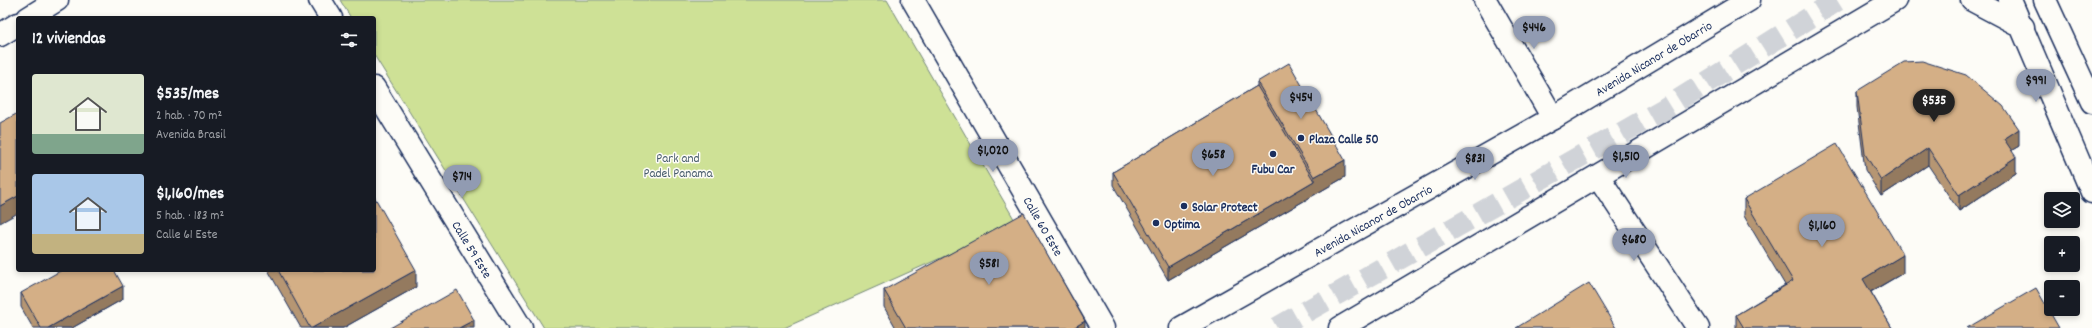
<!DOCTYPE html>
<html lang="es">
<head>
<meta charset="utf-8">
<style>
	:root { --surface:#171b24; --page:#20242c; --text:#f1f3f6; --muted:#9ea1a6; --accent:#919bb2 }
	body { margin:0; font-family:Dekko,sans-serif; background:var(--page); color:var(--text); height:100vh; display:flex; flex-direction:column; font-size:15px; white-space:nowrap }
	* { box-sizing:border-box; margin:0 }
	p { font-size:13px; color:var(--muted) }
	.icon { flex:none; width:22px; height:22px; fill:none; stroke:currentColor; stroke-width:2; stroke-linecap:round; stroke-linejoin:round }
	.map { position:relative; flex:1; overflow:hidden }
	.drawer { position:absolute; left:16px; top:16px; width:360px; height:256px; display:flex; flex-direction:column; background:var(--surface); border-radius:4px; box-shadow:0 2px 6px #0003 }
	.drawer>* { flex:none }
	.fabs { position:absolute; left:2044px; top:192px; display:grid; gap:8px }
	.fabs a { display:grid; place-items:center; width:36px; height:36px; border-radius:4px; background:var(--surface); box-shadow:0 2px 6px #0003; font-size:20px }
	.price { position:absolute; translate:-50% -34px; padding:0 9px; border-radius:14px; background:var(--accent); color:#111; font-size:13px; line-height:26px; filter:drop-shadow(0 1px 2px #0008) }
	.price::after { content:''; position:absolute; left:50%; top:24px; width:12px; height:9px; margin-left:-6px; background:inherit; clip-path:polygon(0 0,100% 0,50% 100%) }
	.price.on { background:#222; color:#fff }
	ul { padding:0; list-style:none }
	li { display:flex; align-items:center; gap:12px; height:100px; padding:0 16px }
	li span { display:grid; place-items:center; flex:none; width:112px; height:80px; border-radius:4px; color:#555 }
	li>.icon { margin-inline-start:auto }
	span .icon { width:48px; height:48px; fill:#fffc; stroke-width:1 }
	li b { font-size:17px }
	h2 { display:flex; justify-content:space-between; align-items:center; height:48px; padding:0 16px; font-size:17px }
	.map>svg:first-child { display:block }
	.green { fill:#cee196; stroke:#74887a }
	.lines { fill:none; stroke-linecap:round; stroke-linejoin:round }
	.secondary-tunnel { stroke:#d0d3d8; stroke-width:22; stroke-dasharray:22 11; stroke-linecap:butt }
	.minor-casing { stroke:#1b2f5e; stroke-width:25 }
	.tertiary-casing { stroke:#1b2f5e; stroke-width:25 }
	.secondary-casing { stroke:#1b2f5e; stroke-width:25 }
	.minor { stroke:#fdfcf7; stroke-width:22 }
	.tertiary { stroke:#fdfcf7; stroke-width:22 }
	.secondary { stroke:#fdfcf7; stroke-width:22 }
	.wall { fill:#b69673; stroke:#1b2f5e }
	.shaded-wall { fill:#947a5e; stroke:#1b2f5e }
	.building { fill:#d4af86; stroke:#1b2f5e }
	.poi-dot { fill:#1b2f5e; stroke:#fdfcf7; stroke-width:1.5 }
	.labels { text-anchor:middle; stroke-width:3; stroke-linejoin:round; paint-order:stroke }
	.street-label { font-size:13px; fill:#1b2f5e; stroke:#fdfcf7 }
	.poi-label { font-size:13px; font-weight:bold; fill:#1b2f5e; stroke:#fdfcf7; text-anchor:start }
	.park-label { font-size:13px; fill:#485c6c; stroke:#fdfcf7 }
</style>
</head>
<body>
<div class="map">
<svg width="2092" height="328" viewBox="0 0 2092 328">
	<rect width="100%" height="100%" fill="#fdfcf7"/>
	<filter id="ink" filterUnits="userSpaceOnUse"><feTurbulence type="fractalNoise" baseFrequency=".025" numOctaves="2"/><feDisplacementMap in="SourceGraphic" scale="8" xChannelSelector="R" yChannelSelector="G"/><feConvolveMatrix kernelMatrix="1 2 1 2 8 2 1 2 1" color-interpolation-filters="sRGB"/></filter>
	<g filter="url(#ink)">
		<!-- green -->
		<path class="green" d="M340,0H887L1017,224L784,328H544L374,55V18H351Z"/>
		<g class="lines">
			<!-- secondary-tunnel -->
			<path class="secondary-tunnel" d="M1277,328L1664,109L1838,0"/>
			<!-- minor casing -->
			<g class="minor-casing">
				<g id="minor">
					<path d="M320,0L331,18"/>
					<path id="s1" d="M913,0L1103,328"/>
					<path d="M1485,0L1553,118"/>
					<path d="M28,18L57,0"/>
					<path d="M0,35L18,24"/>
					<path id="s2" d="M374,88L521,328"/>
					<path d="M1598,176L1698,328"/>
				</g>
			</g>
			<!-- tertiary casing -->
			<g class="tertiary-casing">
				<g id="tertiary">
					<path d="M1972,0L2023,27"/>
					<path id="s3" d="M1181,328L1553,118L1749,0"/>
					<path d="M1340,328L1895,0"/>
				</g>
			</g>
			<!-- secondary casing -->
			<g class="secondary-casing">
				<path id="secondary" d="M2010,0L2092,192
					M2045,0L2092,102"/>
			</g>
			<!-- minor -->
			<use href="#minor" class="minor"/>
			<!-- tertiary -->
			<use href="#tertiary" class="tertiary"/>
			<!-- secondary -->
			<use href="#secondary" class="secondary"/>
		</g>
		<!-- wall -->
		<path class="wall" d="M1257,82L1345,177L1168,280L1113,185V172L1257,86Z
			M1857,91L2019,146L2012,150L2016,173L1959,211L1928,165L1881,196L1865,170L1857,107Z
			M1744,199L1903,273L1871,292L1892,328H1736V315L1785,285L1744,216Z
			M268,270H374L416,287L343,328H301Z
			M884,290L1085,328H896L884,307Z
			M21,293L123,299L72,328H33L21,307Z"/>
		<!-- shaded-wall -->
		<path class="shaded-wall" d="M2019,129V146L2004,155V139Z
			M1928,148V165L1881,196V180Z
			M2016,157V173L1959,211V195Z
			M1345,160V177L1168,280V267L1314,181V177Z
			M18,196V213L0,223V206Z
			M1903,255V273L1863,296V279Z
			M416,270V287L343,328H312Z
			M123,286V299L72,328H48Z
			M474,320V328H459Z
			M1085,321V328H1073Z"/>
		<!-- building -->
		<path class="building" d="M1922,61L1966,75L2003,106L2019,129L2004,139L2016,157L1959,195L1928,148L1881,180L1865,154L1857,91L1904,62Z
			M1289,63L1345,160L1314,177L1257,82Z
			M1257,86L1314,181L1168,267L1113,172Z
			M18,113V196L0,206V123Z
			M1837,144L1903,255L1863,279L1892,328H1744L1736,315L1793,281L1744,199Z
			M374,196L416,270L312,328H310L278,270H374Z
			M1024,213L1085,321L1073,328H906L884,290Z
			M62,270H114L123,286L48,328H41L21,293Z
			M1589,283L1616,328H1516Z
			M2036,288L2059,328H1967Z
			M457,290L474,320L459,328H390Z"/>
	</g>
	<!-- markers -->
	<g class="poi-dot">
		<circle cx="1301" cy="138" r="4"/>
		<circle cx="1273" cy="154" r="4"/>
		<circle cx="1184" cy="206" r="4"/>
		<circle cx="1156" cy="223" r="4"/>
	</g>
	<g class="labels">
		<!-- street labels -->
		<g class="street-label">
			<text dy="5" stroke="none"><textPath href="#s3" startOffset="544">Avenida Nicanor de Obarrio</textPath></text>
			<text dy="5" stroke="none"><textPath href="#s3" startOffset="220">Avenida Nicanor de Obarrio</textPath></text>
			<text dy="5" stroke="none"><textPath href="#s1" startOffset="261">Calle 60 Este</textPath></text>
			<text dy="5" stroke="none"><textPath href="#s2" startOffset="189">Calle 59 Este</textPath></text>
		</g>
		<!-- poi labels -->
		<g class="poi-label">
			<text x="1309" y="143">Plaza Calle 50</text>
			<text x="1273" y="173" text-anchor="middle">Fubu Car</text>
			<text x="1192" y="211">Solar Protect</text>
			<text x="1164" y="228">Optima</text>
		</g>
		<!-- park labels -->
		<g class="park-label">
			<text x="678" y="162">Park and<tspan x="678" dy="15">Padel Panama</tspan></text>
		</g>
	</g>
</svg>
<div class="fabs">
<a><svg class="icon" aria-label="layers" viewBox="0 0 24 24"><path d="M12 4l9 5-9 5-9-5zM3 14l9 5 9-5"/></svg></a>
<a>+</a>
<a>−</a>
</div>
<b class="price" style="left:1534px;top:50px">$446</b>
<b class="price" style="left:2036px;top:103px">$991</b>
<b class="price" style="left:1301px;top:120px">$454</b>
<b class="price on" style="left:1934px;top:123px">$535</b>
<b class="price" style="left:993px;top:173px">$1,020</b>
<b class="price" style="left:1213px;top:177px">$658</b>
<b class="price" style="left:1626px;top:179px">$1,510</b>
<b class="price" style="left:1475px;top:181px">$831</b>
<b class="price" style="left:462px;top:199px">$714</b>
<b class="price" style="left:1822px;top:248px">$1,160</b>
<b class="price" style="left:1634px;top:262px">$680</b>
<b class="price" style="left:989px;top:286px">$581</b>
<section class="drawer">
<h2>12 viviendas<svg class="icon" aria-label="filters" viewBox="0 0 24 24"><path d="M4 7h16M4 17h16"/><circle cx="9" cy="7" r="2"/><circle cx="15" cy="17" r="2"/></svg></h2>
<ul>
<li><span style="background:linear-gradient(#dfe7d0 75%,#7fa58c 0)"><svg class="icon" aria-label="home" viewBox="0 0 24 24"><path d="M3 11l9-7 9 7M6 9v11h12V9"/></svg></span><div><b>$535/mes</b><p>2 hab. · 70 m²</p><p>Avenida Brasil</p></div></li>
<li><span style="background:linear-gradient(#a9c7e8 75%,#c2b280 0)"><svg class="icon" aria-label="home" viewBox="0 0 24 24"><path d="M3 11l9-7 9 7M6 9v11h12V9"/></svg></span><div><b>$1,160/mes</b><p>5 hab. · 183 m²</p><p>Calle 61 Este</p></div></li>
</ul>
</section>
</div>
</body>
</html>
